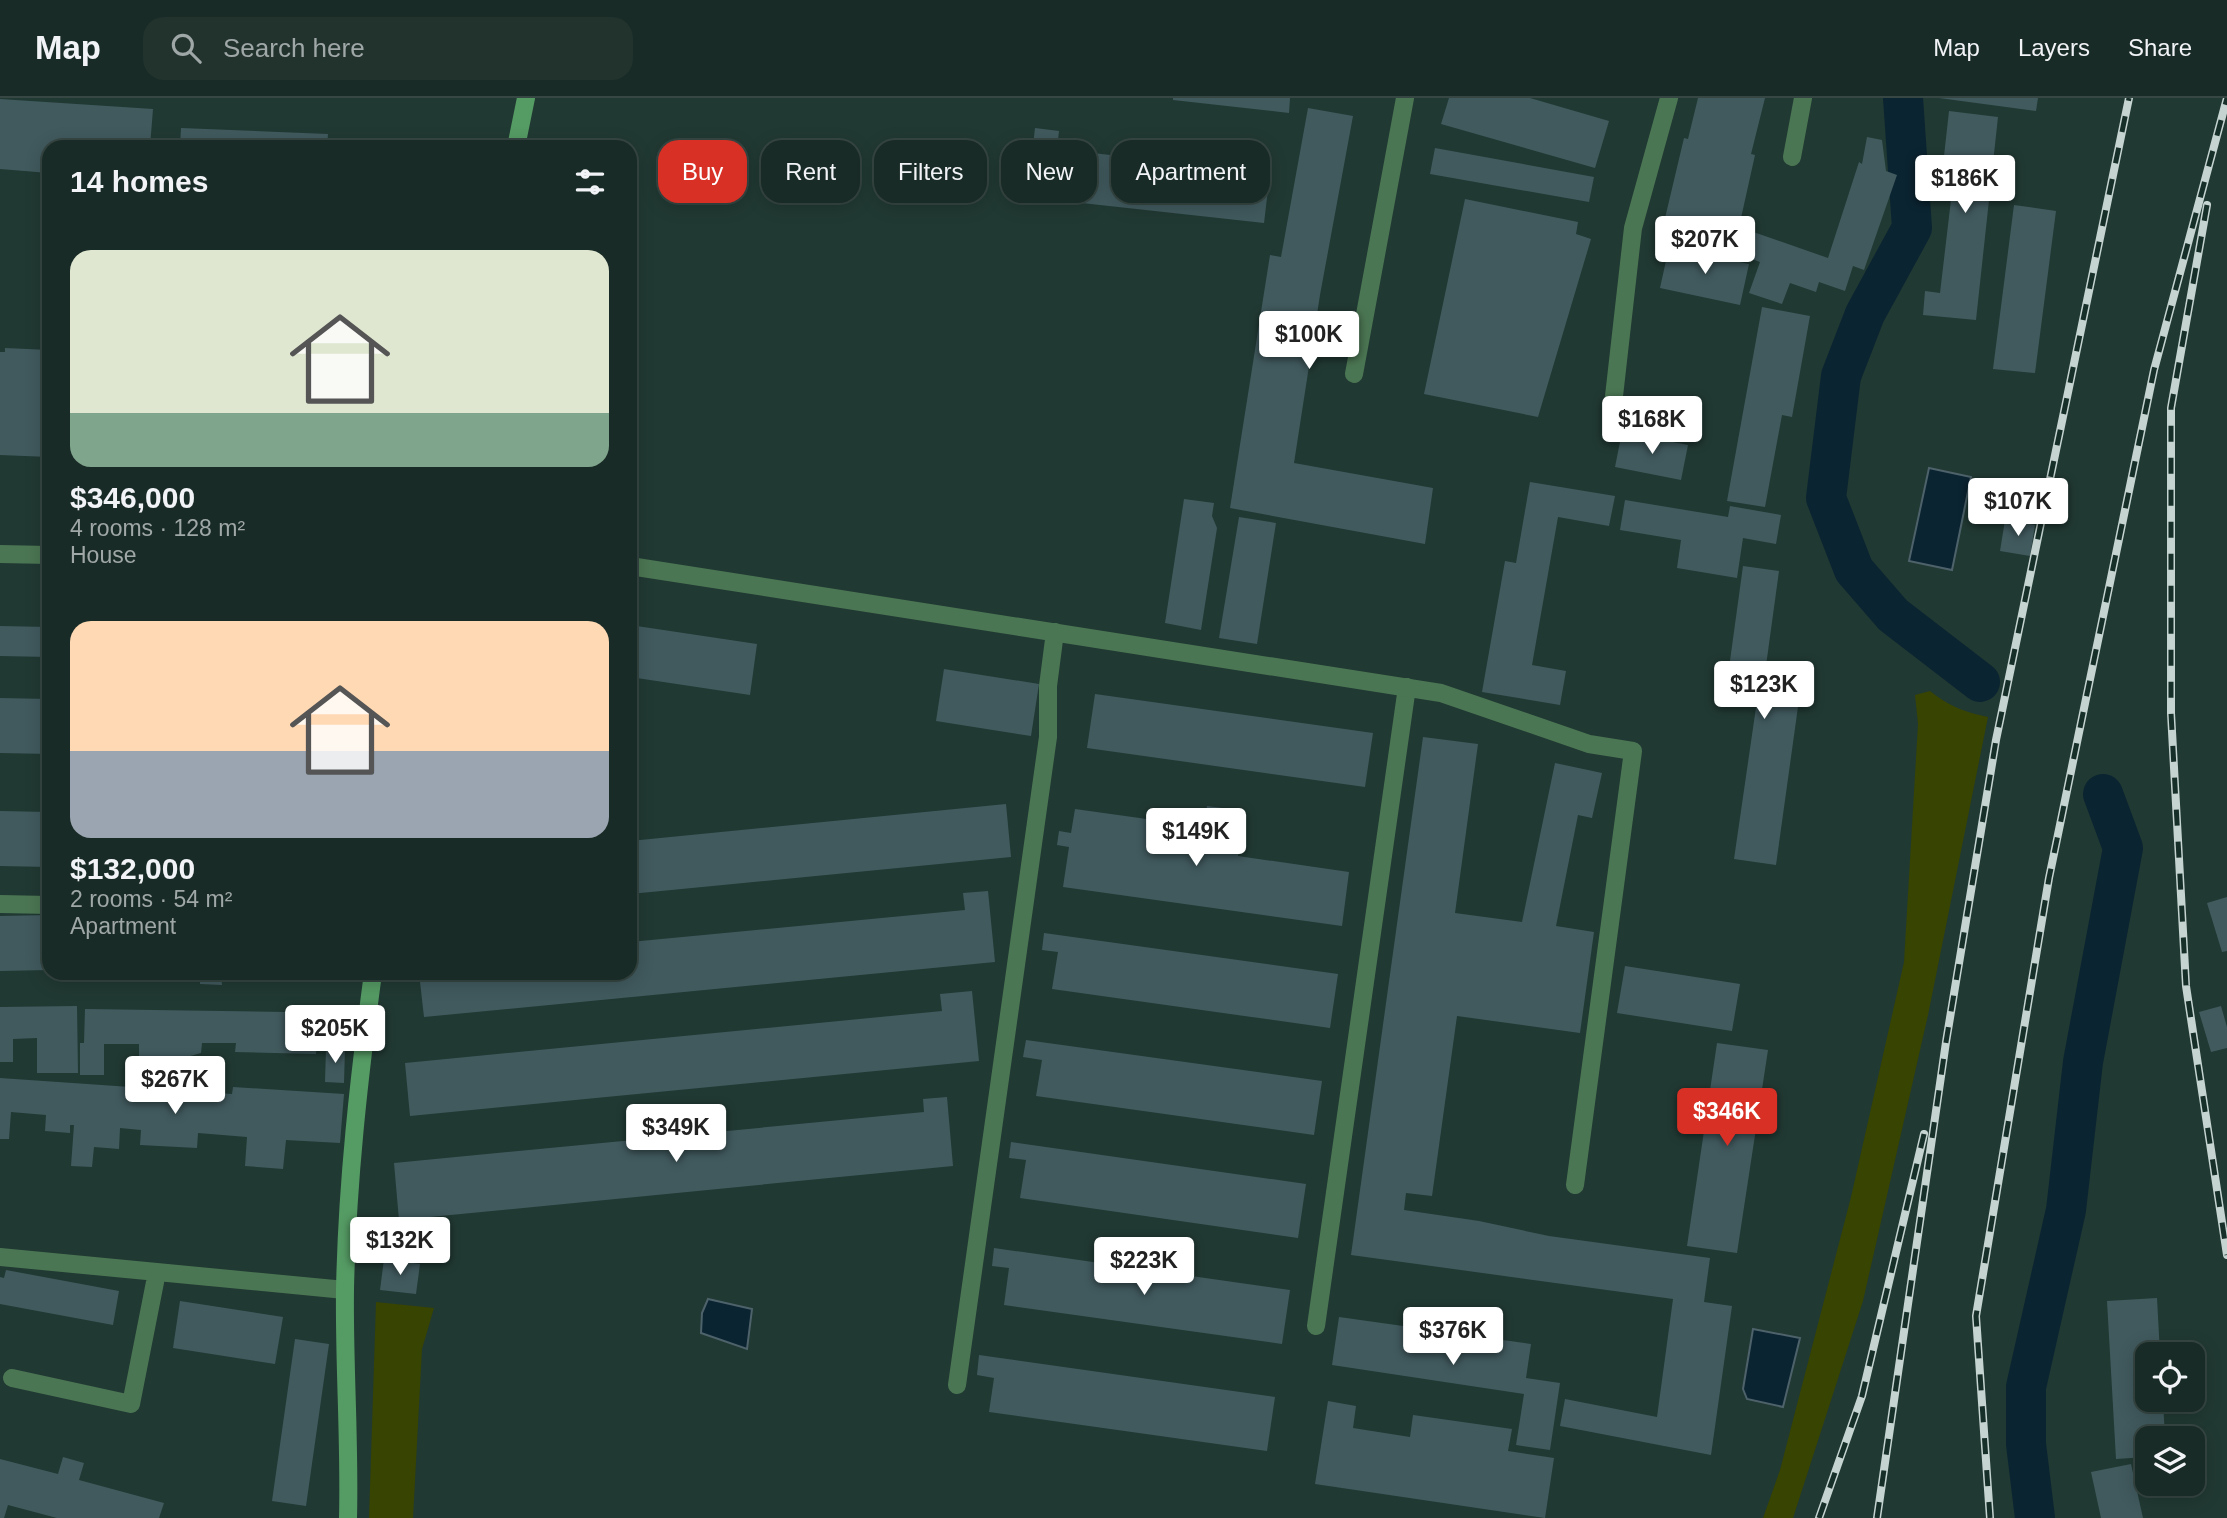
<!DOCTYPE html>
<html lang="en">
<head>
<meta charset="utf-8">
<style>
	:root { --surface:#192b26; --page:#22332e; --text:#f1f3f6; --muted:#9fa7a7; --line:#374743; --accent:#d93025 }
	body { margin:0; font-family:Helvetica,sans-serif; background:var(--page); color:var(--text); height:100vh; display:flex; flex-direction:column; font-size:26px; white-space:nowrap }
	* { box-sizing:border-box; margin:0 }
	p { font-size:23px; color:var(--muted) }
	.icon { flex:none; width:38px; height:38px; fill:none; stroke:currentColor; stroke-width:2; stroke-linecap:round; stroke-linejoin:round }
	.map { position:relative; flex:1; overflow:hidden }
	.drawer { position:absolute; left:42px; top:42px; width:595px; height:840px; display:flex; flex-direction:column; background:var(--surface); border-radius:21px; box-shadow:0 4px 18px #0003,0 0 0 2px var(--line) }
	.drawer>* { flex:none }
	.top-card { position:absolute; left:658px; top:42px; width:665px; height:63px; display:flex; gap:14px }
	.buttons { position:absolute; left:2135px; top:1244px; display:grid; gap:14px }
	.buttons a { display:grid; place-items:center; width:70px; height:70px; border-radius:14px; background:var(--surface); box-shadow:0 4px 18px #0003,0 0 0 2px var(--line); font-size:35px }
	.price { position:absolute; translate:-50% -60px; padding:0 16px; border-radius:7px; background:#fff; color:#222; font-size:23px; line-height:46px; filter:drop-shadow(0 2px 4px #0008) }
	.price::after { content:''; position:absolute; left:50%; top:42px; width:21px; height:16px; margin-left:-10px; background:inherit; clip-path:polygon(0 0,100% 0,50% 100%) }
	.price.active { background:var(--accent); color:#fff }
	ul { padding:0; list-style:none }
	li { display:grid; align-content:center; gap:14px; height:371px; padding:0 28px }
	li span { display:grid; place-items:center; height:217px; border-radius:21px; color:#555 }
	li>.icon { margin-inline-start:auto }
	span .icon { width:126px; height:126px; fill:#fffc; stroke-width:1 }
	li b { font-size:30px }
	h2 { display:flex; justify-content:space-between; align-items:center; height:84px; padding:0 28px; font-size:30px }
	.pill { padding:0 24px; border-radius:21px; background:var(--surface); box-shadow:0 4px 18px #0003,0 0 0 2px var(--line); font-size:24px; line-height:63px }
	.pill.active { background:var(--accent); color:#fff }
	header { display:flex; align-items:center; gap:42px; box-sizing:border-box; height:98px; padding:0 35px; background:var(--surface); border-bottom:2px solid var(--line) }
	header strong { font-size:33px }
	nav { display:flex; gap:38px; margin-inline-start:auto; font-size:24px }
	.search { width:490px; height:63px; background:var(--page); display:flex; align-items:center; gap:18px; box-sizing:border-box; padding:0 24px; border-radius:21px; color:var(--muted); font-size:26px }
	.map>svg:first-child { display:block }
	.green { fill:#384402 }
	.water { fill:#0b2431; stroke:#4d626a; stroke-width:2 }
	.lines { fill:none; stroke-linecap:round; stroke-linejoin:round }
	.canal { stroke:#0b2431; stroke-width:40 }
	.building { fill:#415a5e }
	.lane { stroke:#4b7653; stroke-width:18 }
	.street { stroke:#4b7653; stroke-width:18 }
	.secondary { stroke:#559b64; stroke-width:18 }
	.rail-casing { stroke:#c5d4d0; stroke-width:8 }
	.rail { stroke:#172f29; stroke-width:5; stroke-dasharray:16; stroke-linecap:butt }
</style>
</head>
<body>
<header>
<strong>Map</strong>
<div class="search"><svg class="icon" aria-label="search" viewBox="0 0 24 24"><circle cx="10" cy="10" r="6"/><path d="M15 15l6 6"/></svg>Search here</div>
<nav><a>Map</a><a>Layers</a><a>Share</a></nav>
</header>
<div class="map">
<svg width="2227" height="1420" viewBox="0 0 2227 1420">
	<rect width="100%" height="100%" fill="#213933"/>
	<!-- green -->
	<path class="green" d="M1930,593C1949,608 1964,614 1988,619L1928,917L1863,1203L1793,1420H1763L1780,1372L1851,1099L1904,864L1918,626L1915,597Z
		M376,1204L434,1210L422,1251L413,1420H369Z"/>
	<!-- water -->
	<path class="water" d="M1929,370L1971,379L1952,472L1909,463Z
		M708,1201L752,1211L747,1251L701,1235L702,1215Z
		M1753,1231L1800,1240L1783,1309L1747,1301L1743,1291Z"/>
	<g class="lines">
		<!-- canal -->
		<path class="canal" d="M1903,0L1912,130L1865,216L1841,278L1826,400L1854,472L1893,517L1980,584
			M2035,1420L2026,1346V1289L2066,1112L2083,964L2123,750L2103,696"/>
	</g>
	<!-- building -->
	<path class="building" d="M1173,0H1290L1289,15L1173,2Z
		M1449,0H1530L1609,23L1595,70L1441,26Z
		M1698,0H1765L1751,56L1755,57L1739,129L1828,160L1859,64L1862,66L1867,39L1882,42L1886,73L1897,77L1864,172L1853,168L1845,193L1819,184L1816,194L1790,185L1782,206L1749,195L1760,164L1732,154L1661,137L1684,40L1688,41Z
		M1939,0H2038L2036,13Z
		M0,1L153,11L150,49H49V75L0,71Z
		M1308,10L1353,18L1320,197L1294,365L1433,390L1425,446L1230,410L1270,157L1281,159Z
		M1949,13L1998,19L1976,222L1923,217L1925,193L1940,195L1955,68L1943,67Z
		M181,30L328,36L327,49H180Z
		M1035,30L1059,33L1057,51L1270,75L1264,125L1027,99Z
		M1435,50L1594,79L1589,104L1430,76Z
		M1465,101L1578,124L1576,136L1591,141L1538,319L1424,296Z
		M2014,107L2056,113L2035,275L1993,271Z
		M1669,149L1749,166L1740,207L1660,190Z
		M1762,209L1810,218L1792,319L1782,317L1765,409L1727,403Z
		M5,250L49,252V359L0,357V254H5Z
		M1622,334L1688,347L1681,382L1615,369Z
		M1530,384L1615,398L1609,428L1558,419L1532,567L1566,573L1560,607L1482,594L1505,463L1516,465Z
		M1184,401L1214,405L1212,418L1217,430L1201,532L1165,525Z
		M1625,402L1728,419L1730,408L1781,417L1776,446L1743,440L1737,480L1677,470L1681,442L1620,432Z
		M1239,419L1276,425L1257,546L1219,540Z
		M2005,422L2035,427L2030,458L2000,453Z
		M1743,468L1779,473L1765,575L1802,580L1776,767L1734,761L1761,575L1729,570Z
		M630,527L757,546L750,597L630,579Z
		M0,528L49,529V559L0,558Z
		M944,571L1039,586L1031,638L936,623Z
		M1095,596L1373,635L1365,689L1087,650Z
		M0,600L49,601V656L0,655Z
		M1423,639L1478,646L1455,815L1522,824L1555,665L1602,675L1592,720L1578,717L1556,828L1594,834L1580,935L1457,918L1432,1098L1406,1095L1404,1112L1479,1123L1549,1138L1710,1160L1704,1204L1732,1208L1711,1357L1560,1328L1565,1301L1657,1319L1673,1201L1351,1157Z
		M1006,706L1011,759L630,796V743Z
		M1207,708L1238,712L1236,726L1242,727L1238,758L1349,774L1342,828L1063,789L1069,749L1057,747L1059,733L1071,735L1075,711L1204,729Z
		M0,713L49,714V769L0,768Z
		M988,793L995,864L424,919L419,875H630V844L965,812L963,795Z
		M2227,799V853L2222,854L2207,805Z
		M49,817V872L0,873V818Z
		M1044,835L1338,876L1330,930L1052,891L1058,854L1042,852Z
		M1625,868L1740,886L1732,933L1617,915Z
		M200,875H221L222,887L200,886Z
		M972,893L979,963L410,1018L405,965L942,913L940,896Z
		M77,908L78,975H37V940L13,941V964H0V909Z
		M2221,908L2227,929V950L2211,954L2199,914Z
		M85,911L349,915L348,942L317,941L316,956L235,954L236,945H202L201,955L169,964L139,963V946H104V977H80V945H84Z
		M1026,942L1322,983L1314,1037L1036,998L1042,962L1023,959Z
		M1717,945L1768,952L1737,1155L1687,1148Z
		M326,950H345L344,985L325,984Z
		M0,980L232,996L233,989L344,996L340,1045L286,1042L283,1071L245,1068L247,1039L198,1035L197,1050L140,1047L141,1032L120,1030L119,1051L94,1049L92,1069L71,1068L74,1027H70V1035L45,1033L46,1017L11,1014L9,1041H0Z
		M947,999L953,1068L399,1122L394,1065L924,1014L923,1001Z
		M1011,1044L1306,1086L1298,1140L1020,1100L1026,1062L1009,1060Z
		M994,1150L1290,1192L1282,1246L1004,1207L1009,1170L992,1168Z
		M384,1161L420,1166L416,1196L380,1192Z
		M6,1172L119,1193L113,1227L0,1206V1179L4,1180Z
		M2157,1200L2160,1256H2147V1302H2163L2165,1340H2147V1359L2116,1361L2107,1203Z
		M180,1203L283,1219L275,1266L173,1250Z
		M1339,1219L1531,1246L1526,1280L1560,1285L1550,1352L1516,1347L1524,1296L1332,1267Z
		M295,1241L329,1246L306,1408L272,1403Z
		M979,1257L1275,1299L1267,1353L989,1314L994,1280L977,1277Z
		M1328,1303L1356,1308L1353,1330L1410,1339L1413,1317L1512,1331L1508,1353L1554,1360L1545,1420L1315,1386Z
		M63,1359L84,1365L79,1382L164,1405L159,1420H57L8,1407L4,1420H0V1361L58,1376Z
		M2131,1366L2143,1420H2101L2091,1374Z"/>
	<g class="lines">
		<!-- lane -->
		<path class="lane" d="M1792,59L1803,0
			M1354,276L1405,0
			M1613,307L1633,130L1669,0
			M0,456L49,457
			M0,1159L345,1192
			M1316,1228L1407,589
			M12,1280L131,1306L157,1174
			M957,1287L1048,639V588L1055,534"/>
		<!-- street -->
		<path class="street" d="M630,468L1441,595L1589,646L1633,653L1575,1087
			M0,806L49,807"/>
		<!-- secondary -->
		<path class="secondary" d="M516,49L526,0
			M348,1420C350,1344 344,1268 345,1192C347,1086 359,980 373,875"/>
		<!-- rail casing -->
		<g class="rail-casing">
			<path id="rail" d="M2207,107L2171,310V615L2186,888L2227,1157
				M1819,1420L1862,1298L1924,1036
				M1877,1420L1946,944L1996,642L2129,0
				M1990,1420L1976,1218L2049,780L2088,591L2154,272L2227,0"/>
		</g>
		<!-- rail -->
		<use href="#rail" class="rail"/>
	</g>
</svg>
<div class="buttons">
<a><svg class="icon" aria-label="locate" viewBox="0 0 24 24"><circle cx="12" cy="12" r="6"/><path d="M12 2v4M12 18v4M2 12h4M18 12h4"/></svg></a>
<a><svg class="icon" aria-label="layers" viewBox="0 0 24 24"><path d="M12 4l9 5-9 5-9-5zM3 14l9 5 9-5"/></svg></a>
</div>
<b class="price" style="left:1965px;top:117px">$186K</b>
<b class="price" style="left:1705px;top:178px">$207K</b>
<b class="price" style="left:1309px;top:273px">$100K</b>
<b class="price" style="left:1652px;top:358px">$168K</b>
<b class="price" style="left:2018px;top:440px">$107K</b>
<b class="price" style="left:1764px;top:623px">$123K</b>
<b class="price" style="left:1196px;top:770px">$149K</b>
<b class="price" style="left:335px;top:967px">$205K</b>
<b class="price" style="left:175px;top:1018px">$267K</b>
<b class="price active" style="left:1727px;top:1050px">$346K</b>
<b class="price" style="left:676px;top:1066px">$349K</b>
<b class="price" style="left:400px;top:1179px">$132K</b>
<b class="price" style="left:1144px;top:1199px">$223K</b>
<b class="price" style="left:1453px;top:1269px">$376K</b>
<div class="top-card">
<a class="pill active">Buy</a>
<a class="pill">Rent</a>
<a class="pill">Filters</a>
<a class="pill">New</a>
<a class="pill">Apartment</a>
</div>
<section class="drawer">
<h2>14 homes<svg class="icon" aria-label="filters" viewBox="0 0 24 24"><path d="M4 7h16M4 17h16"/><circle cx="9" cy="7" r="2"/><circle cx="15" cy="17" r="2"/></svg></h2>
<ul>
<li><span style="background:linear-gradient(#dfe7d0 75%,#7fa58c 0)"><svg class="icon" aria-label="home" viewBox="0 0 24 24"><path d="M3 11l9-7 9 7M6 9v11h12V9"/></svg></span><div><b>$346,000</b><p>4 rooms · 128 m²</p><p>House</p></div></li>
<li><span style="background:linear-gradient(#ffd9b3 60%,#9aa5b1 0)"><svg class="icon" aria-label="home" viewBox="0 0 24 24"><path d="M3 11l9-7 9 7M6 9v11h12V9"/></svg></span><div><b>$132,000</b><p>2 rooms · 54 m²</p><p>Apartment</p></div></li>
</ul>
</section>
</div>
</body>
</html>
